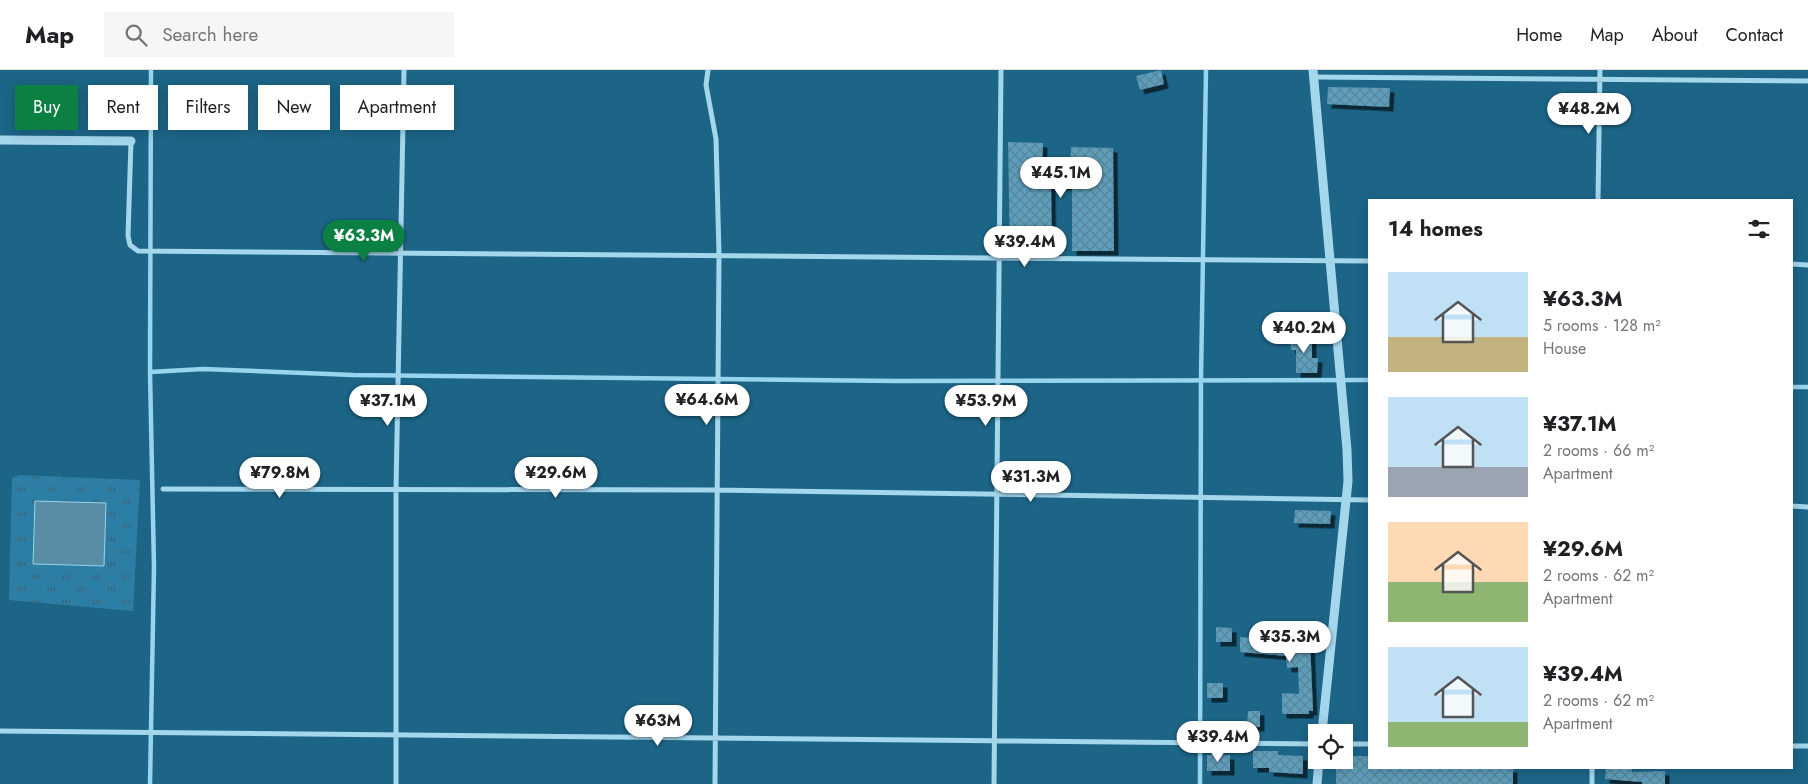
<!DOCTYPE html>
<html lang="en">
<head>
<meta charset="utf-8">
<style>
	:root { --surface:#fff; --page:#f6f6f6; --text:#202124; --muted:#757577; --line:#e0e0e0; --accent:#0b8043 }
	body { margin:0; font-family:Jost,sans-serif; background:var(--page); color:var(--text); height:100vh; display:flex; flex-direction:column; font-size:19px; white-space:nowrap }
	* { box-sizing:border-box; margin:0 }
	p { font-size:16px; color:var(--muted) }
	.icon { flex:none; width:28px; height:28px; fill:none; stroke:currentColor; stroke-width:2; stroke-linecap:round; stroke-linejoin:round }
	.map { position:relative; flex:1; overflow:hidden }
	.details { position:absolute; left:1368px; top:129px; width:425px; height:570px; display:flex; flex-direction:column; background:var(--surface); border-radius:0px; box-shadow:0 2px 12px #0003 }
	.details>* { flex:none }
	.guide { position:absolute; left:15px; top:15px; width:475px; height:45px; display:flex; gap:10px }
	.buttons { position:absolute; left:1308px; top:654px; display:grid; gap:10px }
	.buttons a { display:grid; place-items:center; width:45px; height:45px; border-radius:0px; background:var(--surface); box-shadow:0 2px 12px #0003; font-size:25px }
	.price { position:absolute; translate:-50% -42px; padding:0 11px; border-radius:18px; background:#fff; color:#222; font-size:16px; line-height:32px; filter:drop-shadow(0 1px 2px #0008) }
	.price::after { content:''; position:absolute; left:50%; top:30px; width:15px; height:11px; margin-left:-8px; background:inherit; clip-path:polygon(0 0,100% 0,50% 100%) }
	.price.active { background:var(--accent); color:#fff }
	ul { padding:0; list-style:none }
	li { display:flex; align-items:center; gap:15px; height:125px; padding:0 20px }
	li span { display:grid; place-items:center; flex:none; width:140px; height:100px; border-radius:0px; color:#555 }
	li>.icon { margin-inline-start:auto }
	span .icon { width:60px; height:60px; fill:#fffc; stroke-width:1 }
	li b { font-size:21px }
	h2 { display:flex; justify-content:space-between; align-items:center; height:60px; padding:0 20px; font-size:21px }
	.pill { padding:0 18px; border-radius:0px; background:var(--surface); box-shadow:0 2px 12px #0003; font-size:18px; line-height:45px }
	.pill.active { background:var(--accent); color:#fff }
	header { display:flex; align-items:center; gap:30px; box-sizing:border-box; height:70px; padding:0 25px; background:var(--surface); border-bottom:1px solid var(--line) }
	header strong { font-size:24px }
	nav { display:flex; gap:28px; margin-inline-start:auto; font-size:18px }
	.search { width:350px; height:45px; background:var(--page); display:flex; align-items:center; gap:12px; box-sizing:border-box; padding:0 18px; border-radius:0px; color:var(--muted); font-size:19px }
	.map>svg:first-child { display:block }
	.grass { fill:url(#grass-tufts) }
	.water { fill:#598da5; stroke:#97d4ee }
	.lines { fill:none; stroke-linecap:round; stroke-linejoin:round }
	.stream { stroke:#97d4ee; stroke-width:4.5 }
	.building { fill:url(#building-cross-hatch); filter:url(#shadow) }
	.minor { stroke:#a4d6ec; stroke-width:5 }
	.tertiary { stroke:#a4d6ec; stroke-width:9 }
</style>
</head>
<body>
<header>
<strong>Map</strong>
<div class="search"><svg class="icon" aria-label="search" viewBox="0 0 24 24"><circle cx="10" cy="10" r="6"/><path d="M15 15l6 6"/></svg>Search here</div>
<nav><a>Home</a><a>Map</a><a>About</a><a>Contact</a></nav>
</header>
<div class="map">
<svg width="1808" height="714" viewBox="0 0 1808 714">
	<defs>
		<pattern id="grass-tufts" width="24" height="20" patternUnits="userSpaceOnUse" patternTransform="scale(1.25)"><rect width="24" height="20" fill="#2c7ea4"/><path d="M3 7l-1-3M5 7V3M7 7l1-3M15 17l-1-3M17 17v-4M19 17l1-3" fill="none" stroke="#3c6578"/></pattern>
		<pattern id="building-cross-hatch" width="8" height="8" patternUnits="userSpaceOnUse" patternTransform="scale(1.25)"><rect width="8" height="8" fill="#5e9ebb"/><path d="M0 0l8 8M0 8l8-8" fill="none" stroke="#59859a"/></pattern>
		<filter id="shadow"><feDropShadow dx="4.5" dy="4.5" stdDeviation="0" flood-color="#0009"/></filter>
	</defs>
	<rect width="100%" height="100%" fill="#1c6587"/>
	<!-- grass -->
	<path class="grass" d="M19,405L140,410L133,541L9,530L12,408Z"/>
	<!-- water -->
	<path class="water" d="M35,431L106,433L104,496L33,494Z"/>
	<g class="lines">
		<!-- stream -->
		<path class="stream" d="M150,302L203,299L353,305L896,311L1369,310
			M1791,317H1808
			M150,714L154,497L150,302L151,0
			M1200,714L1201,309L1206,0"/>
	</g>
	<!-- building -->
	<path class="building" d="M1161,0L1164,14L1140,20L1136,6Z
		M1328,17L1390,18L1389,37L1327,34Z
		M1008,72L1043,73L1042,103H1070L1071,77L1113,78L1114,181H1072V116H1051L1052,183H1010Z
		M1290,265H1312V288H1318L1317,303H1296V280H1291Z
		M1295,440L1331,441L1330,454L1294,453Z
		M1284,556L1317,557V571H1310L1313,641H1309V644H1282V623L1299,624L1298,597L1287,598L1286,586L1240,582V567L1283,570Z
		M1216,557L1232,558V572H1216Z
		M1207,613H1223V628H1207Z
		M1248,641H1260V657H1247Z
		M1253,681H1278V685L1303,686V704L1269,702V698H1253Z
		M1207,685H1230V701H1207Z
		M1344,686H1369V698H1513V714H1336V690H1344Z
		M1606,698H1632V702L1665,701V714H1642V712L1605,709Z"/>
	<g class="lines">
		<!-- minor -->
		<path class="minor" d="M708,0L706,15L716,69L719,184L715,714
			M1313,7L1808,11
			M131,71L128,166L130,175L138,181L1369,191
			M1598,130L1600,0
			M1791,194L1808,195
			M163,419L716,420L1369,430
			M1791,436L1808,437
			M0,661L1316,674
			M1344,674H1369
			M1791,676H1808
			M396,714V419L404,0
			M994,714L1001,0
			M1592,714V698"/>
		<!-- tertiary -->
		<path class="tertiary" d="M1313,0L1347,380L1348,411L1322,662
			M0,70L131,71
			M1317,714L1319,690"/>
	</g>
</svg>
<div class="buttons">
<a><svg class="icon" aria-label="locate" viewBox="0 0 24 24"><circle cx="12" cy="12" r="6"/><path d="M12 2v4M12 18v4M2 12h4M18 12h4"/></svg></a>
</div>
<b class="price" style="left:1589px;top:65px">¥48.2M</b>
<b class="price" style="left:1061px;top:129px">¥45.1M</b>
<b class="price active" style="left:364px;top:192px">¥63.3M</b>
<b class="price" style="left:1025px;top:198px">¥39.4M</b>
<b class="price" style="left:1304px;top:284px">¥40.2M</b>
<b class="price" style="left:707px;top:356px">¥64.6M</b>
<b class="price" style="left:388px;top:357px">¥37.1M</b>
<b class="price" style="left:986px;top:357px">¥53.9M</b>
<b class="price" style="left:280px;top:429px">¥79.8M</b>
<b class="price" style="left:556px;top:429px">¥29.6M</b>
<b class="price" style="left:1031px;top:433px">¥31.3M</b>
<b class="price" style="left:1290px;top:593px">¥35.3M</b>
<b class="price" style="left:658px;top:677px">¥63M</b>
<b class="price" style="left:1218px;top:693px">¥39.4M</b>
<div class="guide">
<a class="pill active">Buy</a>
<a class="pill">Rent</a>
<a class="pill">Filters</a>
<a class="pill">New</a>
<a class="pill">Apartment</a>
</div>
<section class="details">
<h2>14 homes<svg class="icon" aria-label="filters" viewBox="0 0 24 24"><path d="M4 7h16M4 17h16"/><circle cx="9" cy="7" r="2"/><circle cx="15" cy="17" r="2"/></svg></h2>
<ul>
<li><span style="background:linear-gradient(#bfe0f5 65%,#c2b280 0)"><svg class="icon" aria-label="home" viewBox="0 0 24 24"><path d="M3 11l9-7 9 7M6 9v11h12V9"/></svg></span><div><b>¥63.3M</b><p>5 rooms · 128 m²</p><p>House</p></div></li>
<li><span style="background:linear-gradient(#bfe0f5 70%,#9aa5b1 0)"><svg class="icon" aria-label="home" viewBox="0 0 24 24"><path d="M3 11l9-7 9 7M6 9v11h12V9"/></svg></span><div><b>¥37.1M</b><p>2 rooms · 66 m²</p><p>Apartment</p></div></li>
<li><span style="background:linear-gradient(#ffd9b3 60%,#8fb573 0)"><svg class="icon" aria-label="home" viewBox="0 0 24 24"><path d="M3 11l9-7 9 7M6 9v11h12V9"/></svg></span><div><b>¥29.6M</b><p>2 rooms · 62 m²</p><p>Apartment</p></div></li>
<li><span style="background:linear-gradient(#bfe0f5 75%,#8fb573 0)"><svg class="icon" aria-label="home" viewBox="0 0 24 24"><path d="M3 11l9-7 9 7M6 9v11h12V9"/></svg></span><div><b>¥39.4M</b><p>2 rooms · 62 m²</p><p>Apartment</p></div></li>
</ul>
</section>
</div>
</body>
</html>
